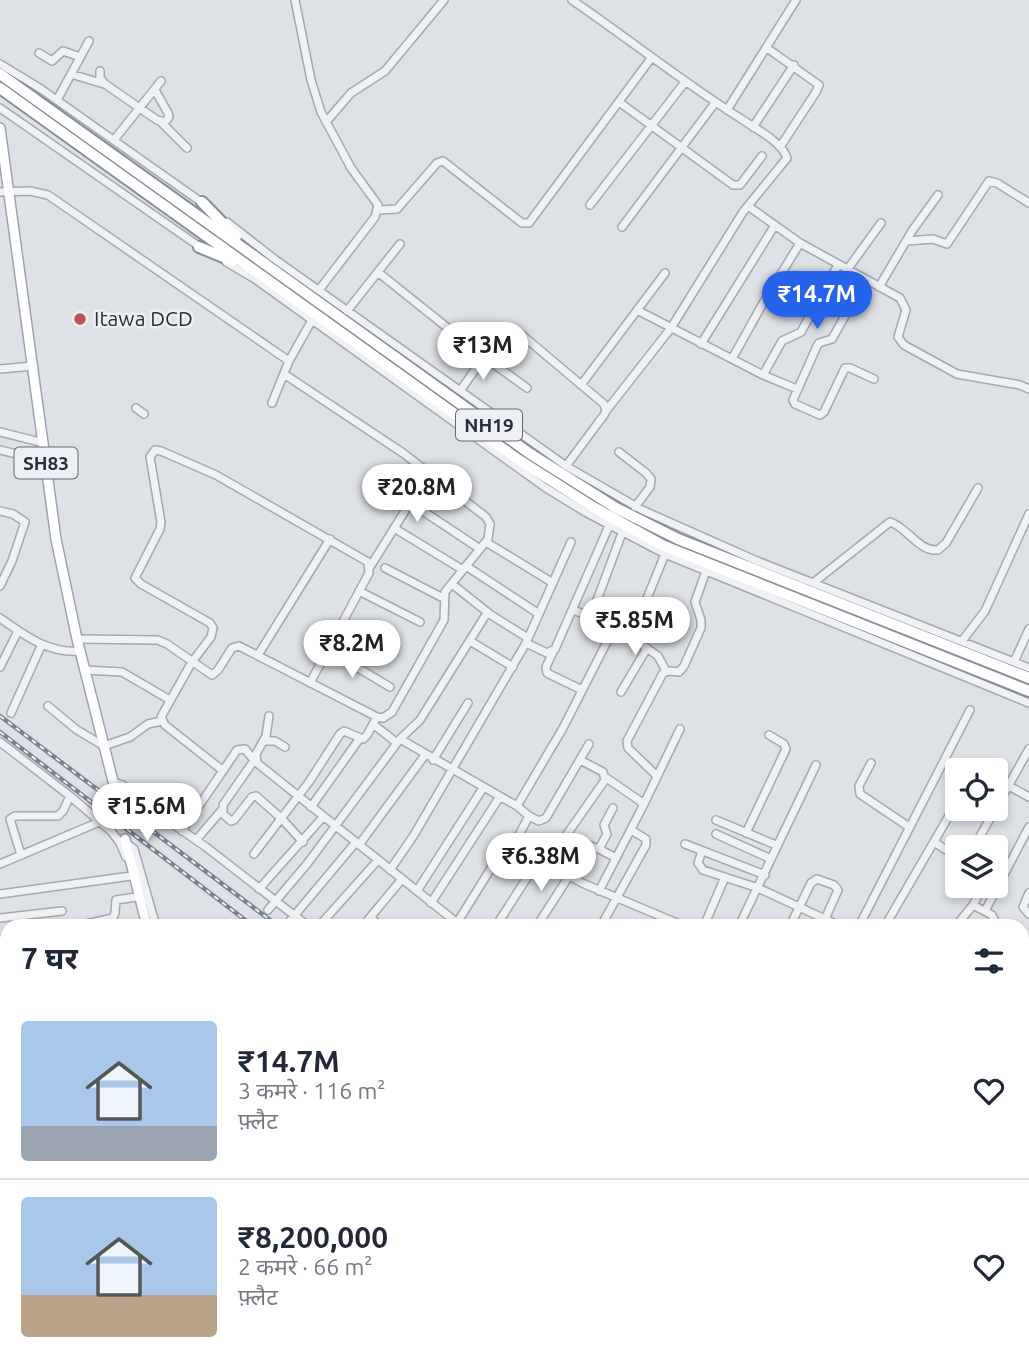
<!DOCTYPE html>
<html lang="hi">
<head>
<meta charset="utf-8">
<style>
	:root { --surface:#fff; --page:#f2f2f3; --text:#1f2937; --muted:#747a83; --line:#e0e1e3; --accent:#2563eb }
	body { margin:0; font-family:Ubuntu,"Noto Sans Devanagari",sans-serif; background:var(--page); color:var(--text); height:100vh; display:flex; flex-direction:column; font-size:26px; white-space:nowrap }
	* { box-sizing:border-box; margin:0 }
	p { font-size:23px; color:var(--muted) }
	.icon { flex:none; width:38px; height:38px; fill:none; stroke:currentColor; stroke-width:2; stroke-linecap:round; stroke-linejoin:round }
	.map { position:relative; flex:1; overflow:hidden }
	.side { position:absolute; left:0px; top:919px; width:1029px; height:450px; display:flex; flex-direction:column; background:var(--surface); border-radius:21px 21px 0 0; box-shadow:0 4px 10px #0003 }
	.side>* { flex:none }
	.fabs { position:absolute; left:945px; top:758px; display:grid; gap:14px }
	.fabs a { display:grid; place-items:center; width:63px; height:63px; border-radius:7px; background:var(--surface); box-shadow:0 4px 10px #0003; font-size:35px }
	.price { position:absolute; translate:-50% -60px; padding:0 16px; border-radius:24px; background:#fff; color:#222; font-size:23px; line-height:46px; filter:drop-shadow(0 2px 4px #0008) }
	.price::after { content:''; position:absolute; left:50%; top:42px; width:21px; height:16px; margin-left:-10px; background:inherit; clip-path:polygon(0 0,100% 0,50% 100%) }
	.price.on { background:var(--accent); color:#fff }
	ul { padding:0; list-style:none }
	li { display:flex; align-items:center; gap:21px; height:175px; padding:0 21px }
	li+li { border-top:2px solid var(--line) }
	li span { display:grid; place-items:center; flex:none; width:196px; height:140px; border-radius:7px; color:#555 }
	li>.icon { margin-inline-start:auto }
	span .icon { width:84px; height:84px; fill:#fffc; stroke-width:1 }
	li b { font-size:30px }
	h2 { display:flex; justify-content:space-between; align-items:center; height:84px; padding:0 21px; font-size:30px }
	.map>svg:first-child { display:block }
	.park { fill:url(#park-tufts) }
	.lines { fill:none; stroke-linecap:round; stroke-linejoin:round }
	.major-tunnel { stroke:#babdc4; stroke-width:9; stroke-dasharray:9 4.5; stroke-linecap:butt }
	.minor-casing { stroke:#a4a8af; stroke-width:10 }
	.major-casing { stroke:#9ea5b0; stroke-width:12 }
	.highway-casing { stroke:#868e9b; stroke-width:14 }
	.minor { stroke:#f0f1f5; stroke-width:7 }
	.major { stroke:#fff; stroke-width:9 }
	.highway { stroke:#fff; stroke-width:10 }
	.rail-casing { stroke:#79808e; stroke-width:4.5 }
	.rail { stroke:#edeff4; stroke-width:2; stroke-dasharray:5; stroke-linecap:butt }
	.poi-dot { fill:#c04d5b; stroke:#edeff4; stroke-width:2.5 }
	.labels { text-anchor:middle; stroke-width:5; stroke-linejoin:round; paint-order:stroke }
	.shield { fill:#edeff4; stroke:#636972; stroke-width:2 }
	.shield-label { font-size:19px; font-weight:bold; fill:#282f3b }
	.poi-label { font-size:21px; fill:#282f3b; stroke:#edeff4; text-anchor:start }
</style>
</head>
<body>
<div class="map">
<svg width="1029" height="1367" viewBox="0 0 1029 1367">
	<defs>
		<pattern id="park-tufts" width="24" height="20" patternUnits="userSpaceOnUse" patternTransform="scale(1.75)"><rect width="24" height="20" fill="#c3cfbf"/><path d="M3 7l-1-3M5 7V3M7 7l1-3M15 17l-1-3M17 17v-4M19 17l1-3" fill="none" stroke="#a8b2a5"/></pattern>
	</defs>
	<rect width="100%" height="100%" fill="#dee1e6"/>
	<!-- park -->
	<path class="park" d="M7,962V1089L0,1030V964Z"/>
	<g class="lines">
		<!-- major-tunnel -->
		<path class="major-tunnel" d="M116,793L125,839"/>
		<!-- minor casing -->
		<g class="minor-casing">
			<path id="minor" d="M295,0L311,80L321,112L351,168L378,205L375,217L319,290
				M572,0C629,39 684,83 743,120C756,129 782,142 787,158L743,212L671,328L606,411
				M767,48L819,85L816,92L780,147
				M39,53L52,61L63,51L80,57
				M0,64L41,89L204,204
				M100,71V78L105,84L157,120L165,122L169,117L168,113L155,90
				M71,74L104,84
				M57,100L89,41
				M619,102L733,185H740L762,156
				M0,108L200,247
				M727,110L796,0
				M161,122L187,148
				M326,122L351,93L385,71L444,0
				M753,127L794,65
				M114,140L161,81
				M0,192L30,191L48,195L289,361
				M590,205L685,82
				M748,206L800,243L900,298L906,310L898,337L904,345L957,374L1020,385L1029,389
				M379,210L397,209L437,163L443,161L522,223H529L652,57
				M227,222L273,258L566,466L642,510L757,561L1029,668
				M622,227L715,103
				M907,241L933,239L947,244L989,181L997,183L1029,203
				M226,262L255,279L546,488L587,513L665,554L1029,703
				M847,270L881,223
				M379,273L479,353L482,354L490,351L505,330L509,328L516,330L604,404L606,411L604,415L566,466
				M865,280L832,339L819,343L817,346L793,400L795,404L820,415L824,412L845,368H850L874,379
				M879,287L912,231L938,195
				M637,310L763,375L797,389
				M347,311L400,244
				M701,344L775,225
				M479,353L527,388
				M732,359L762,305L800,243
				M0,369L33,366
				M763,375L782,341L801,332L838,265
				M581,385L665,273
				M460,391L484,357
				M272,403L289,361L312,320
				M136,408L144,414
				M0,432L44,443
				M0,450L46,461
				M619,452L646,473L651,479L650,487L635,507
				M0,511L13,514L25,522L12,561L0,586
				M394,528L463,570
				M486,542L553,583
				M466,566L539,614
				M370,567L408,506L417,507L480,549
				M385,568L443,598
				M813,583L890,522C907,527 919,552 938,550L946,543L978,488
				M452,584L491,615L528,638
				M359,591L420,622
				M573,610L589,616L593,611L622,533
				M589,616L613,630
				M0,618C24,635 49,654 80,651
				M631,631L634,639L658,656L666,671
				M77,639L158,640L167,644L212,675L218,670L232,648L239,646L377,717L383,718L392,712L444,620L445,592L488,539L490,524L486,517L403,453L284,374
				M470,641L513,667
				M962,641L985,611L1029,514
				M526,643L547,653L555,649L609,526
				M328,650L390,687
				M553,652L546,667L547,673L582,690
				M258,655L330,539
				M1014,662L1029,629
				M0,667L18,631
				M84,670L122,672L170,700
				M621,692L647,648
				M48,706L77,730L104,746L130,737L148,724L162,721
				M11,713L42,644
				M269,716L266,736L256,754L257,763L461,926
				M373,724L397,743
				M400,739L517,806L529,816L511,850L493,865L457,923
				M264,741H275L285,747
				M0,742L70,796L112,832L120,843L126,857
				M255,759L223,805V814L231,821L234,820L252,797L256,796L281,818L303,842
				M433,760L468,703
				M871,763L859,786L860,794L909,827
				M222,770L165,725L161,717L192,662L211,637L213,628L210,623L141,584L135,578L160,529L161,522L150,457L155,450L161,451L216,475L368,562L369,573L310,683
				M657,776L628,748L627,741L663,673L670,671L679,672L684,666L701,628V620L695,602L706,571
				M113,782L123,785L130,804L157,813L206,847L308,926
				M1009,786L1029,797
				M517,806L563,728L612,632L615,628L631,631L635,628L665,554
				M643,806L680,729
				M311,807L360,738
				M529,816L539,821L546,818L589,744
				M716,820L776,845
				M182,831L237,750L245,749L254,760
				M746,833L786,749L784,744L769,735
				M716,834L771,859
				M565,837L599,849L616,858
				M196,840L221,811
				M934,842L957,857
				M126,843L134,849L156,926
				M515,844L582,883L684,926
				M685,844L765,875
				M359,845L425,755
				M983,847L979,845L978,840L1029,749
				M599,849L607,834L604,825L613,808
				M702,851L698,863L703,870L758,888L840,926
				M254,854L309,782L340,734L344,731L363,739L367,735L377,717
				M21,855L10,819L15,816H58L63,811L70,796
				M0,864L99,822
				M549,865L565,837L605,780L603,772L580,760
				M390,870L414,835L526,643L571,542
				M259,889L323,817
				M417,891L483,788
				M599,891L643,806L640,801L605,777
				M1029,893L1023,907L1029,914
				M0,894L131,876
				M431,903L499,798
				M973,905L992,915L994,919L990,926
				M268,910L307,864L400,739L420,720L487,613
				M985,911L1029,827
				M371,917L379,926
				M0,918L62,911
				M289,922L356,842
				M77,926L113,918L115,913L116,900L136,897
				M319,926L378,860
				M363,926L402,879
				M496,926L539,859
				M537,926L569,876
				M601,926L646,845V839L631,830
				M704,926L725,877
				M739,926L816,765
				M790,926L811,883L817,879L834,885L838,890L822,926
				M859,926L970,710
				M885,926L957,802
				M956,926L973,905L983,886
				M0,940L7,939
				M0,967L7,964
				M1022,984L1029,974
				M0,1026L2,1040H0
				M1022,1033L1029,1023
				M1022,1101L1029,1089
				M1022,1114L1029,1117
				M1022,1160L1029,1146
				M1022,1178L1029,1181
				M1022,1215L1029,1203
				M1022,1289L1029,1285
				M1022,1320L1029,1321
				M679,1362L685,1367
				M1008,1362L1012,1367
				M302,1367L311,1362
				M796,1367L798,1362"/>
		</g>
		<!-- major casing -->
		<g class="major-casing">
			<path id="major" d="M0,128L56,539L77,639L116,793
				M125,839L147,926
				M341,1362L343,1367"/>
		</g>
		<!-- highway casing -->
		<g class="highway-casing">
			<path id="highway" d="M0,74L529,453L616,508L678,539L1029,678
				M0,88L516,458L593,507L664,546L1029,691
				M202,202L236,237
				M199,247L233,261"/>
		</g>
		<!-- minor -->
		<use href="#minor" class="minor"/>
		<!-- major -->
		<use href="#major" class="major"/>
		<!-- highway -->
		<use href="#highway" class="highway"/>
		<!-- rail casing -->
		<g class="rail-casing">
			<path id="rail" d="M0,716L278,926
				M0,732L253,926
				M879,1362L887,1367
				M900,1362L908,1367"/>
		</g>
		<!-- rail -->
		<use href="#rail" class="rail"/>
	</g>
	<!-- markers -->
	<circle class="poi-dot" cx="80" cy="319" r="7"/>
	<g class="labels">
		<!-- shield labels -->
		<g class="shield">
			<rect x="456" y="409.5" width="66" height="31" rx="5"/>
			<rect x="14.5" y="447.5" width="63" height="31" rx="5"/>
		</g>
		<g class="shield-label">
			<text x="489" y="432">NH19</text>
			<text x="46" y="470">SH83</text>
		</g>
		<!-- poi labels -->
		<g class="poi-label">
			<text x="94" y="326">Itawa DCD</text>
		</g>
	</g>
</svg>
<div class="fabs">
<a><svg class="icon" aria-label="locate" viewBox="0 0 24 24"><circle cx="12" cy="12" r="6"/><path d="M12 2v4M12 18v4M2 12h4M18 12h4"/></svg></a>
<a><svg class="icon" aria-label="layers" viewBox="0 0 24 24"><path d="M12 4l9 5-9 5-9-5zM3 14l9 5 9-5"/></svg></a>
</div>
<b class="price on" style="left:817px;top:331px">₹14.7M</b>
<b class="price" style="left:483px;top:382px">₹13M</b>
<b class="price" style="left:417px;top:524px">₹20.8M</b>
<b class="price" style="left:635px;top:657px">₹5.85M</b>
<b class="price" style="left:352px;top:680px">₹8.2M</b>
<b class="price" style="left:147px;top:843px">₹15.6M</b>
<b class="price" style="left:541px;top:893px">₹6.38M</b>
<section class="side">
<h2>7 घर<svg class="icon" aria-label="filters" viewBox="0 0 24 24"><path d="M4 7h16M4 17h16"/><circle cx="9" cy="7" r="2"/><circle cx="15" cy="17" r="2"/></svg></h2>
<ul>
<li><span style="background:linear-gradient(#a9c7e8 75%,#9aa5b1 0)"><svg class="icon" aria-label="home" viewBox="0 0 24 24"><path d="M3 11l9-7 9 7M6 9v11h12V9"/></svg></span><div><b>₹14.7M</b><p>3 कमरे · 116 m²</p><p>फ़्लैट</p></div><svg class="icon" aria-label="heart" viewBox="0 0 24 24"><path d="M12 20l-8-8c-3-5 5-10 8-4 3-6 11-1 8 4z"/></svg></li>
<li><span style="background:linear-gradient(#a9c7e8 70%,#b9a48a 0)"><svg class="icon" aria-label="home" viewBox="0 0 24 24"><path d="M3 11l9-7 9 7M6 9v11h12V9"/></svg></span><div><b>₹8,200,000</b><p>2 कमरे · 66 m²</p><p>फ़्लैट</p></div><svg class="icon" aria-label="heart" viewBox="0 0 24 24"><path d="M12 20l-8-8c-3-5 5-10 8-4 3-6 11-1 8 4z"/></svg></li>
</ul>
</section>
</div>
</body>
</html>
